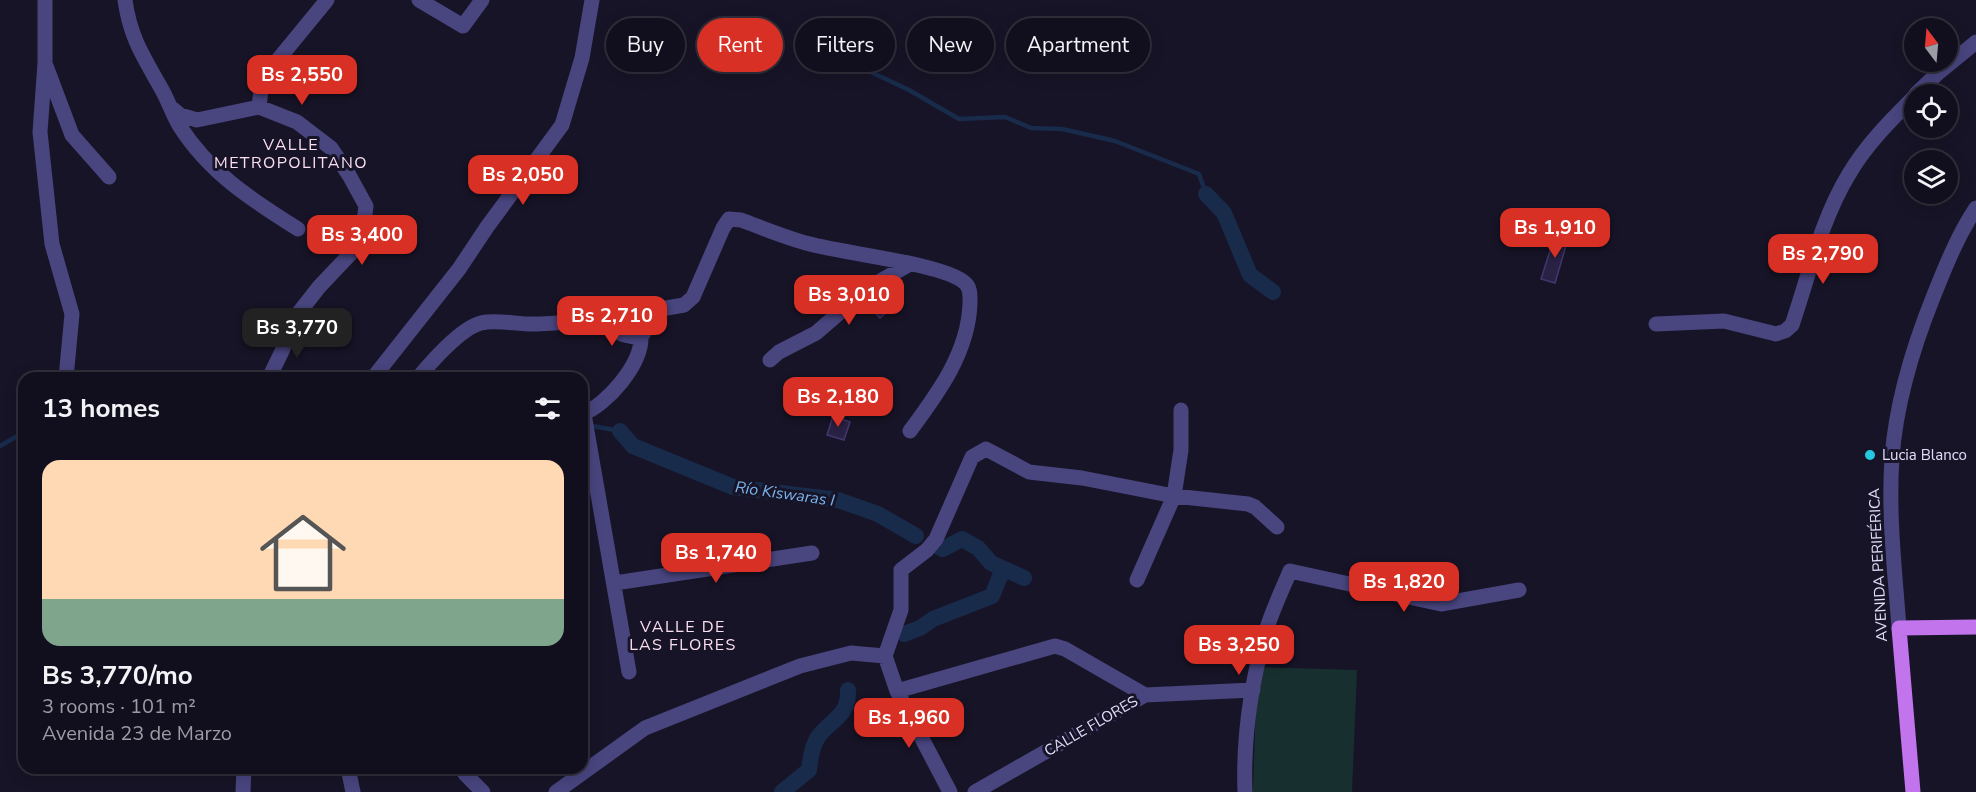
<!DOCTYPE html>
<html lang="en">
<head>
<meta charset="utf-8">
<style>
	:root { --surface:#110f1d; --page:#1a1826; --text:#f1f3f6; --muted:#9c9ca4; --line:#302f3b; --accent:#d93025 }
	body { margin:0; font-family:"Nunito Sans",sans-serif; background:var(--page); color:var(--text); height:100vh; display:flex; flex-direction:column; font-size:22px; white-space:nowrap }
	* { box-sizing:border-box; margin:0 }
	p { font-size:20px; color:var(--muted) }
	.icon { flex:none; width:33px; height:33px; fill:none; stroke:currentColor; stroke-width:2; stroke-linecap:round; stroke-linejoin:round }
	.map { position:relative; flex:1; overflow:hidden }
	.drawer { position:absolute; left:18px; top:372px; width:570px; height:402px; display:flex; flex-direction:column; background:var(--surface); border-radius:18px; box-shadow:0 3px 15px #0003,0 0 0 2px var(--line) }
	.drawer>* { flex:none }
	.top-card { position:absolute; left:606px; top:18px; width:570px; height:54px; display:flex; gap:12px }
	.needle { width:39px; rotate:344deg }
	.fabs { position:absolute; left:1904px; top:18px; display:grid; gap:12px }
	.fabs a { display:grid; place-items:center; width:54px; height:54px; border-radius:50%; background:var(--surface); box-shadow:0 3px 15px #0003,0 0 0 2px var(--line); font-size:30px }
	.price { position:absolute; translate:-50% -51px; padding:0 14px; border-radius:12px; background:var(--accent); color:#fff; font-size:20px; line-height:39px; filter:drop-shadow(0 2px 3px #0008) }
	.price::after { content:''; position:absolute; left:50%; top:36px; width:18px; height:14px; margin-left:-9px; background:inherit; clip-path:polygon(0 0,100% 0,50% 100%) }
	.price.current { background:#222; color:#fff }
	ul { padding:0; list-style:none }
	li { display:grid; align-content:center; gap:12px; height:318px; padding:0 24px }
	li span { display:grid; place-items:center; height:186px; border-radius:18px; color:#555 }
	li>.icon { margin-inline-start:auto }
	span .icon { width:108px; height:108px; fill:#fffc; stroke-width:1 }
	li b { font-size:26px }
	h2 { display:flex; justify-content:space-between; align-items:center; height:72px; padding:0 24px; font-size:26px }
	.pill { padding:0 21px; border-radius:27px; background:var(--surface); box-shadow:0 3px 15px #0003,0 0 0 2px var(--line); font-size:21px; line-height:54px }
	.pill.current { background:var(--accent); color:#fff }
	.map>svg:first-child { display:block }
	.green { fill:#17302f }
	.lines { fill:none; stroke-linecap:round; stroke-linejoin:round }
	.stream { stroke:#182b4b; stroke-width:4.5 }
	.canal { stroke:#182b4b; stroke-width:16 }
	.building { fill:#2a2245; stroke:#43376e; stroke-width:1.5 }
	.minor { stroke:#48457f; stroke-width:15 }
	.major { stroke:#c174ec; stroke-width:15 }
	.poi-dot { fill:#24c9e0; stroke:#171427; stroke-width:2 }
	.labels { text-anchor:middle; stroke-width:6; stroke-linejoin:round; paint-order:stroke }
	.poi-label { font-size:15px; fill:#e2defa; stroke:#171427; text-anchor:start }
	.street-label { font-size:15px; fill:#e2defa; stroke:#171427 }
	.neighbourhood-label { font-size:16px; letter-spacing:1.5px; fill:#fbe0f0; stroke:#171427 }
	.water-label { font-size:16px; font-style:italic; fill:#7ab5ec; stroke:#171427 }
</style>
</head>
<body>
<div class="map">
<svg width="1976" height="792" viewBox="0 0 1976 792">
	<rect width="100%" height="100%" fill="#171427"/>
	<!-- green -->
	<path class="green" d="M1257,667L1357,670L1352,792H1253Z"/>
	<g class="lines">
		<!-- stream -->
		<path class="stream" d="M825,33L858,66L909,90L959,119L1005,117L1031,128L1062,129L1115,141L1199,174L1206,194
			M592,426L620,431
			M0,446L24,432"/>
		<!-- canal -->
		<path class="canal" d="M1206,194L1224,213L1250,275L1273,292
			M620,431L633,446L733,487L838,500L878,514L916,536
			M939,547L943,549L962,539L978,548L991,563L1024,578
			M904,634L920,628L933,619L992,596L1000,576L1007,570
			M782,792L809,770C810,760 812,746 818,737C831,719 849,717 848,690"/>
	</g>
	<!-- building -->
	<path class="building" d="M1555,235L1568,239L1555,283L1541,279Z
		M878,294L891,308L880,318L866,303Z
		M833,416L850,422L844,440L827,435Z"/>
	<g class="lines">
		<!-- minor -->
		<path class="minor" d="M45,0V63L40,132L52,244L72,314L66,378
			M125,0C130,37 143,56 161,88C168,100 172,113 179,125C209,173 252,200 298,229
			M419,0L463,26L482,0
			M46,66L72,135L109,177
			M1916,94L1937,74L1976,42
			M259,107L261,90L272,67L327,0
			M173,109L180,115L197,120L259,107L297,122L331,148L349,175L366,206L363,229L353,251L319,287L290,324L283,349L269,378
			M1656,324L1724,321L1776,334L1785,331L1792,325C1809,275 1821,220 1849,174C1866,145 1890,121 1914,97
			M770,360L779,352L816,333L868,288L910,264
			M373,378L459,269L487,227L562,125L582,58L592,0
			M418,378C431,362 461,328 481,323C498,319 519,325 537,324C557,324 577,319 597,324C611,328 626,339 641,337L661,309L684,305L693,297L723,228L729,219L741,220C763,228 786,238 810,244C841,253 946,264 965,283C971,288 970,297 970,304C968,353 938,393 910,431
			M582,414C607,405 642,364 641,337
			M584,414L629,672
			M1137,580L1174,496L1181,450V410
			M615,583L812,553
			M1899,628C1895,572 1888,515 1892,458C1896,402 1913,347 1934,295C1946,265 1958,235 1976,208
			M897,691L1055,646L1065,649L1145,695
			M348,768L353,792
			M462,768L465,774L483,792
			M243,792L244,768
			M556,792L645,728L800,666L851,653L885,656
			M950,792L897,691L885,656L901,610V570L927,550L936,539L972,457L986,449L1029,472L1082,478L1174,496L1248,504L1255,507L1277,527
			M975,792L1145,695L1253,690
			M1245,792C1243,738 1251,683 1266,631C1272,611 1282,590 1290,571L1441,604L1519,590"/>
		<!-- major -->
		<path class="major" d="M1913,792L1899,628L1976,627"/>
	</g>
	<!-- markers -->
	<circle class="poi-dot" cx="1870" cy="455" r="6"/>
	<g class="labels">
		<!-- poi labels -->
		<g class="poi-label">
			<text x="1882" y="460">Lucia Blanco</text>
		</g>
		<!-- street labels -->
		<g class="street-label">
			<text transform="translate(1878 565) rotate(-93)" y="5">AVENIDA PERIFÉRICA</text>
			<text transform="translate(1091 726) rotate(-30)" y="5">CALLE FLORES</text>
		</g>
		<!-- neighbourhood labels -->
		<g class="neighbourhood-label">
			<text x="291" y="150">VALLE<tspan x="291" dy="18">METROPOLITANO</tspan></text>
			<text x="683" y="632">VALLE DE<tspan x="683" dy="18">LAS FLORES</tspan></text>
		</g>
		<!-- water labels -->
		<g class="water-label">
			<text transform="translate(785 493) rotate(8)" y="6">Río Kiswaras I</text>
		</g>
	</g>
</svg>
<div class="fabs">
<a><svg class="needle" viewBox="-14 -14 28 28"><path d="M0-13l5 13h-10z" fill="#e53935"/><path d="M0 13l5-13h-10z" fill="#9c9ca4"/></svg></a>
<a><svg class="icon" aria-label="locate" viewBox="0 0 24 24"><circle cx="12" cy="12" r="6"/><path d="M12 2v4M12 18v4M2 12h4M18 12h4"/></svg></a>
<a><svg class="icon" aria-label="layers" viewBox="0 0 24 24"><path d="M12 4l9 5-9 5-9-5zM3 14l9 5 9-5"/></svg></a>
</div>
<b class="price" style="left:302px;top:106px">Bs 2,550</b>
<b class="price" style="left:523px;top:206px">Bs 2,050</b>
<b class="price" style="left:1555px;top:259px">Bs 1,910</b>
<b class="price" style="left:362px;top:266px">Bs 3,400</b>
<b class="price" style="left:1823px;top:285px">Bs 2,790</b>
<b class="price" style="left:849px;top:326px">Bs 3,010</b>
<b class="price" style="left:612px;top:347px">Bs 2,710</b>
<b class="price current" style="left:297px;top:359px">Bs 3,770</b>
<b class="price" style="left:838px;top:428px">Bs 2,180</b>
<b class="price" style="left:716px;top:584px">Bs 1,740</b>
<b class="price" style="left:1404px;top:613px">Bs 1,820</b>
<b class="price" style="left:1239px;top:676px">Bs 3,250</b>
<b class="price" style="left:909px;top:749px">Bs 1,960</b>
<div class="top-card">
<a class="pill">Buy</a>
<a class="pill current">Rent</a>
<a class="pill">Filters</a>
<a class="pill">New</a>
<a class="pill">Apartment</a>
</div>
<section class="drawer">
<h2>13 homes<svg class="icon" aria-label="filters" viewBox="0 0 24 24"><path d="M4 7h16M4 17h16"/><circle cx="9" cy="7" r="2"/><circle cx="15" cy="17" r="2"/></svg></h2>
<ul>
<li><span style="background:linear-gradient(#ffd9b3 75%,#7fa58c 0)"><svg class="icon" aria-label="home" viewBox="0 0 24 24"><path d="M3 11l9-7 9 7M6 9v11h12V9"/></svg></span><div><b>Bs 3,770/mo</b><p>3 rooms · 101 m²</p><p>Avenida 23 de Marzo</p></div></li>
</ul>
</section>
</div>
</body>
</html>
